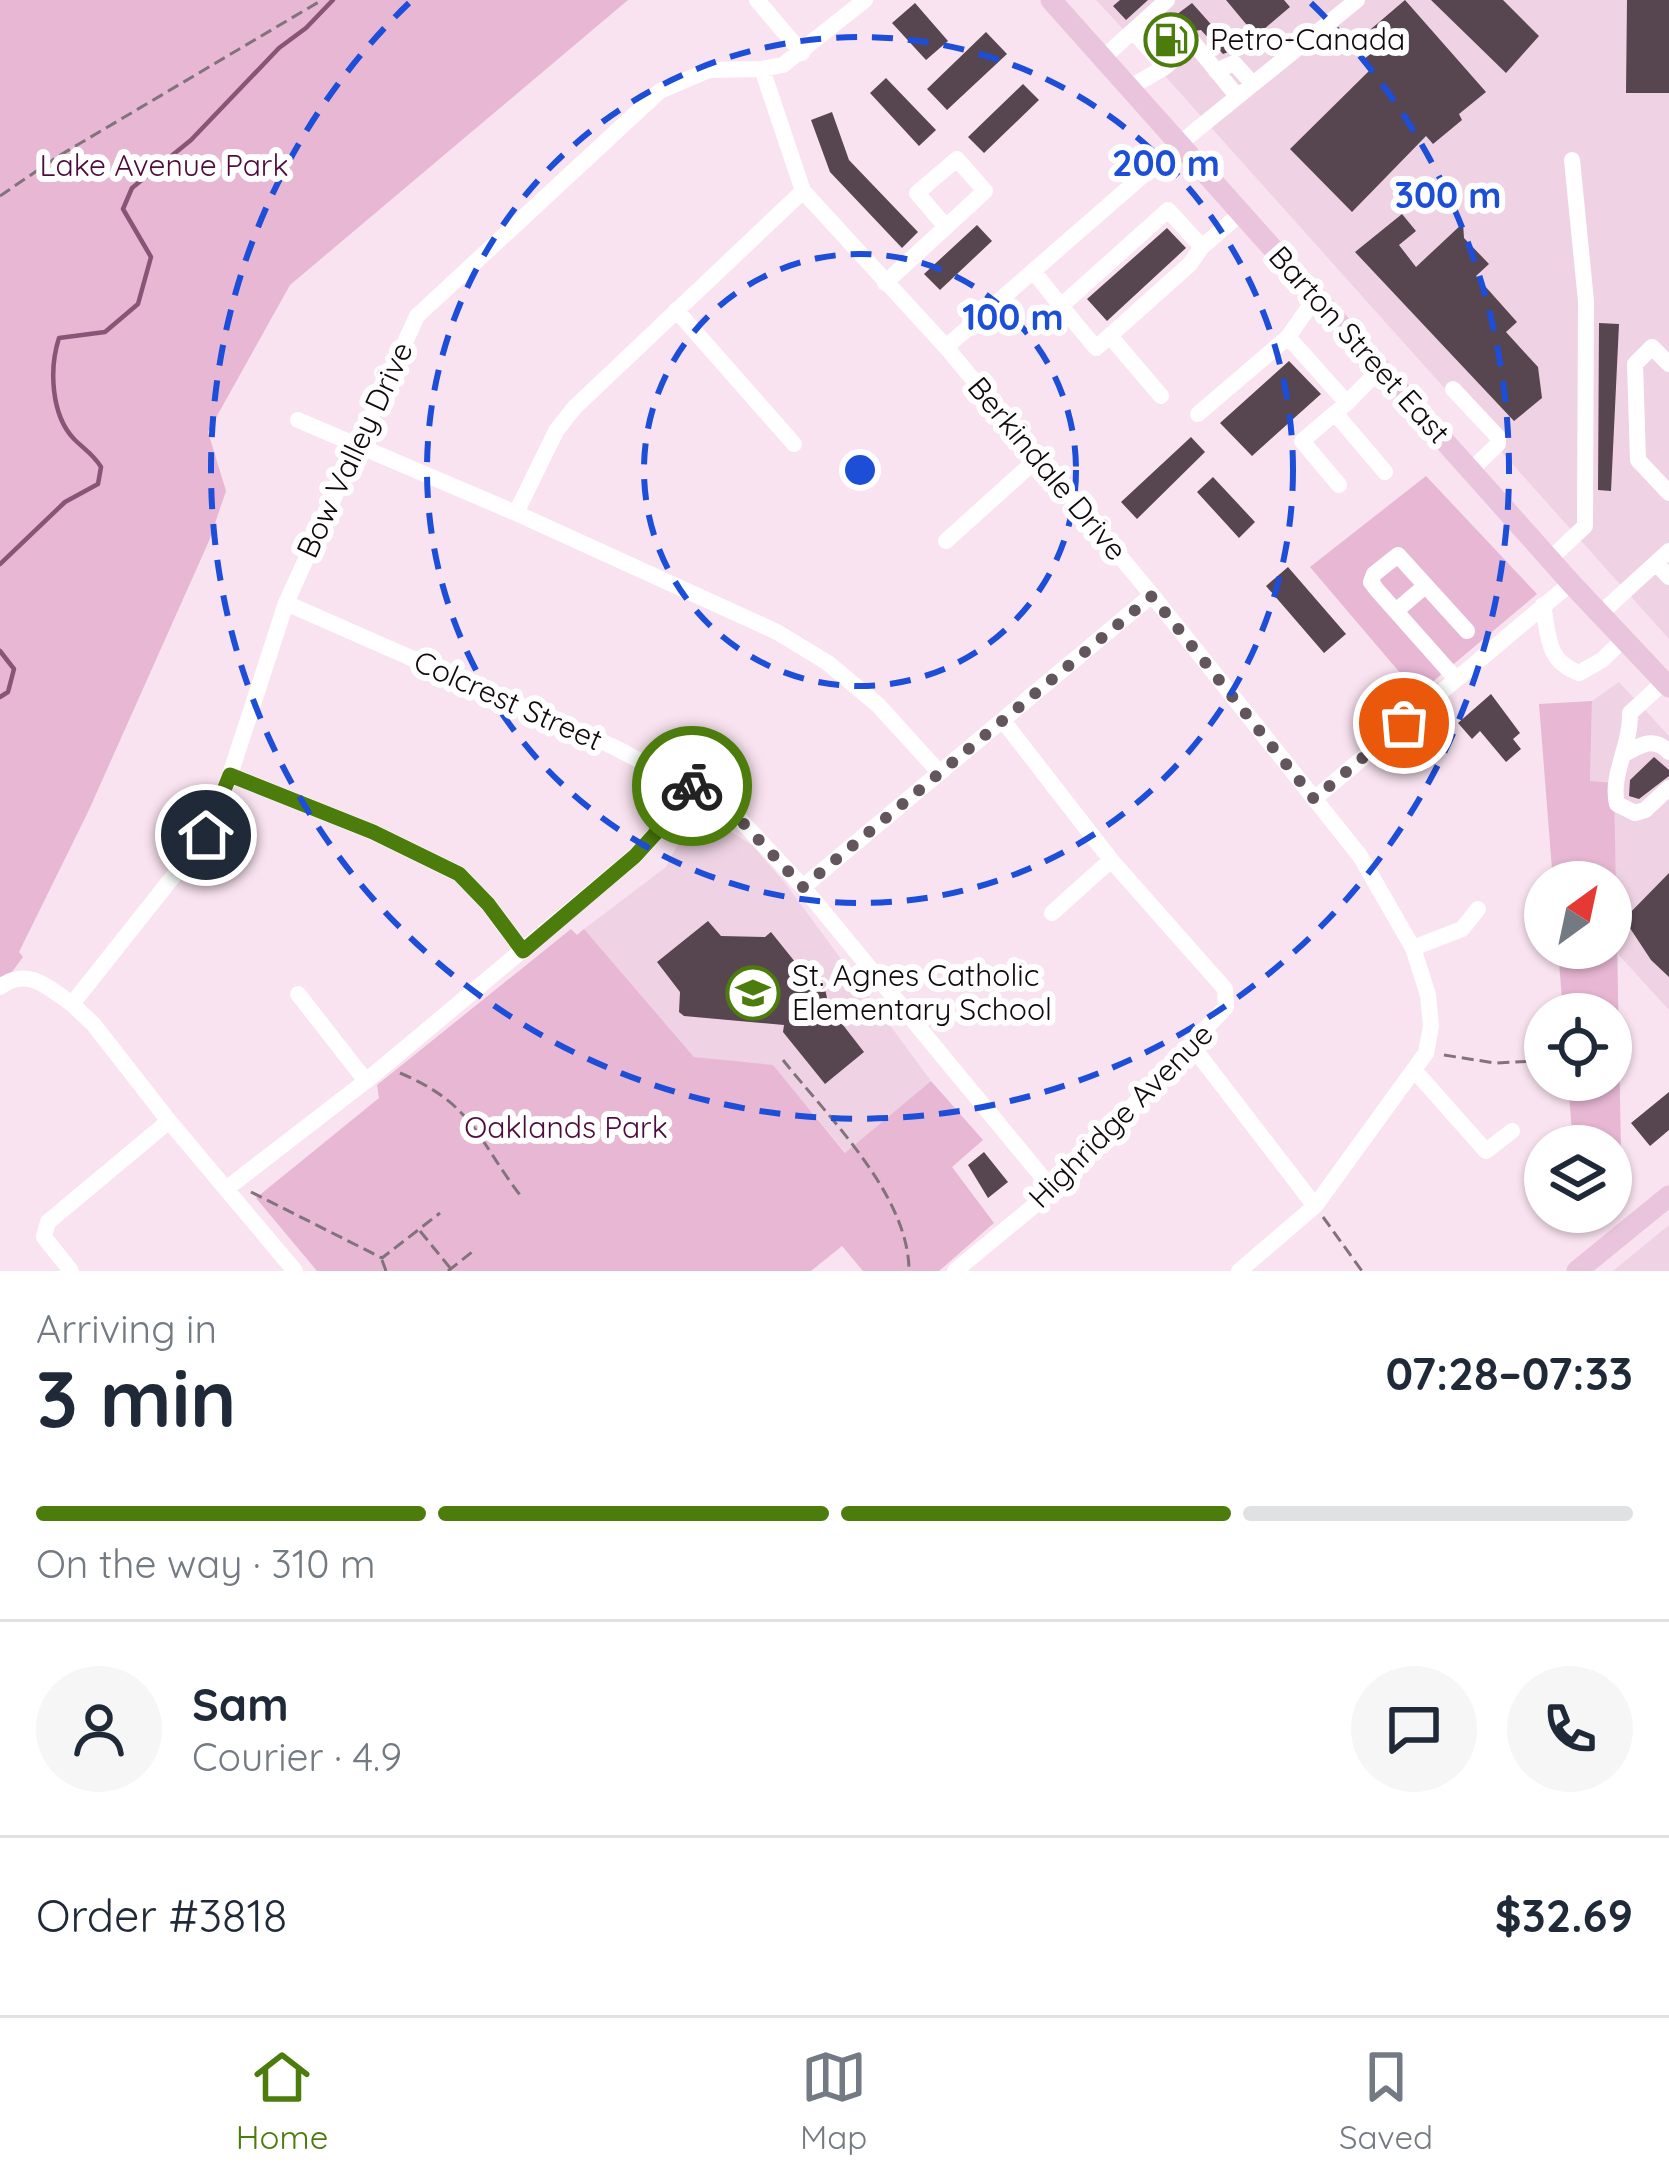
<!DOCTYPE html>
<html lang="en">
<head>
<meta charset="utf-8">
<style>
  :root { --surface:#fff; --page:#f6f6f7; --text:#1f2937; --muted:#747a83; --line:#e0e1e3; --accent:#4c7d0c }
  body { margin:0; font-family:Quicksand,sans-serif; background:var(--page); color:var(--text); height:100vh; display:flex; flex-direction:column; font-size:45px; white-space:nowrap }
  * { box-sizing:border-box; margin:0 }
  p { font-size:39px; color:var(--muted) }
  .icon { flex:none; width:66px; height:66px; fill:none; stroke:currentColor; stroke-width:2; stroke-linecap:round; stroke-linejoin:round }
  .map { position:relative; height:1271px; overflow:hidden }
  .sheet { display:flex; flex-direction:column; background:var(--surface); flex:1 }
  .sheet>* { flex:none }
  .needle { width:78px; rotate:33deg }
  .fabs { position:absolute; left:1524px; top:861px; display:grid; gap:24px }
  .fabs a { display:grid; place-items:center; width:108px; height:108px; border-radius:50%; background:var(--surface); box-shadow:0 3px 9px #0004; font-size:60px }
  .pin { position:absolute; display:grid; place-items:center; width:102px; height:102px; color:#fff; margin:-51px; border:6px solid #fff; border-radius:50%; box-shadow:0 3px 12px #0007 }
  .courier { position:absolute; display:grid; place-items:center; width:120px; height:120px; margin:-60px; border:9px solid #4c7d0c; border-radius:50%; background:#fff; color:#222; box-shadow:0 3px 15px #0007 }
  .headline em { font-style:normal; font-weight:700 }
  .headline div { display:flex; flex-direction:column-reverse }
  .headline { display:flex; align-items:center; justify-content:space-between; height:204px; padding:0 36px }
  h1 { font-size:78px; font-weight:700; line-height:90px }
  .bar { display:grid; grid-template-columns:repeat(4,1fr); gap:18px 12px; align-content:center; height:144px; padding:0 36px }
  .bar i { height:15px; border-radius:9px; background:var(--line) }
  .bar .selected { background:var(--accent) }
  .bar p { grid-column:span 4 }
  .line { display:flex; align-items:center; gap:30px; padding:0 36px; border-top:3px solid var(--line) }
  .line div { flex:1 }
  .round { display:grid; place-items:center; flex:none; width:126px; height:126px; border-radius:63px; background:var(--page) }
  .menu { display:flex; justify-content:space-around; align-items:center; height:168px; border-top:3px solid var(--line); background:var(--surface); font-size:33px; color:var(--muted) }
  .menu a { display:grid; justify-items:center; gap:6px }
  .menu .selected { color:var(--accent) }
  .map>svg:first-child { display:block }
</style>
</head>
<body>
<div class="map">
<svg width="1669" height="1271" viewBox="0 0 1669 1271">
  <rect width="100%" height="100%" fill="#f9e3f0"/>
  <path fill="#efd3e4" d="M1096,0H1669V639L1122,28Z
    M1619,682L1669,736V1010L1617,953L1614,784L1590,782L1592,701Z
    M696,809L753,846L785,883L931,1081L846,1153L773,1066L694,1057L584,929L666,867Z
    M1669,1225V1271H1613Z"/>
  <path fill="#e7b7d4" d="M0,0H628L290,285L208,432L226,491L209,541L88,812L19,952L23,957L0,988Z
    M1426,476L1537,594L1418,694L1310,567Z
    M1592,701L1590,781L1614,783L1622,1203L1611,1212V1146H1573L1568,1080H1611V1014H1563L1558,948H1611V882H1553L1539,704Z
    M571,929L577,935L584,929L694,1057L773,1065L845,1153L931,1081L983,1140L952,1167L994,1223L939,1271H863L842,1246L811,1271H317L256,1198L379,1098L377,1085Z"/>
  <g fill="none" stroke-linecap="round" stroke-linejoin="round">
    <path stroke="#895576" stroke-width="4.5" d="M0,564L65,502L98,484L101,467C94,455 84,449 74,439C51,415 49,369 59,338L105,332L138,304L151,257L123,209L132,188L191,140L279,48L306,28L333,0
      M0,651L14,669L8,692L0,697"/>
  </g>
  <path fill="#574650" d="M1120,0H1148L1126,20L1113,6Z
    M1226,0H1284L1290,7L1256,36Z
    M1405,0L1486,92L1459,114L1462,120L1433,144L1426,136L1352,212L1290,149L1371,69L1363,60L1384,43L1371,29Z
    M1431,0H1503L1539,36L1506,73Z
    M1627,0H1669V93H1626Z
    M915,3L948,41L926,60L892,23Z
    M1192,3L1234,50L1223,54L1201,30L1186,32L1166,49L1152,33Z
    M986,32L1007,54L947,110L927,89Z
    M886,78L936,130L919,146L870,93Z
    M1023,84L1039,100L984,153L968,137Z
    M832,112L849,160L918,232L902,248L830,172L811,120Z
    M1402,214L1416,231L1399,245L1416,267L1463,223L1464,238L1489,264L1476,276L1517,322L1506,332L1538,367L1542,398L1514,421L1355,252Z
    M977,225L992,241L940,290L924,274Z
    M1167,228L1186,248L1107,321L1087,299Z
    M1599,323L1619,324L1611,491L1598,490Z
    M1289,361L1321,394L1252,456L1220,423Z
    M1191,437L1205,452L1137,519L1121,502Z
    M1213,477L1255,522L1239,538L1197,492Z
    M1288,567L1346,634L1324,653L1266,586Z
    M1491,694L1520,733L1513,739L1521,749L1506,762L1480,731L1472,739L1458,723Z
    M1654,757L1669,770V776L1639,799L1629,796L1630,780Z
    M1669,873V977L1651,960L1624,919Z
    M708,921L721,936L765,937L771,932L816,988L825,989L829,1007L864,1052L825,1084L783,1032L784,1025L684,1016L679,1012L680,992L657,962Z
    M1669,1092V1130L1650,1146L1631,1123Z
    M984,1152L1008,1182L988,1198L968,1165Z"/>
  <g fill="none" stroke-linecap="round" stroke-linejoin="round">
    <path stroke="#d6c2ce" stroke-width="16" stroke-dasharray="16 8" stroke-linecap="butt" d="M1170,18L1189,38
      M1158,28L1176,50"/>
    <path stroke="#81737b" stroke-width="3" stroke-dasharray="12 6" stroke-linecap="butt" d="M0,196L57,157L322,0
      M1444,1055L1495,1063L1538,1061
      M783,1060C828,1117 909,1195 909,1271
      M400,1073C473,1104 476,1137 520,1195
      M251,1192L382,1258L440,1213
      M1323,1217L1362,1271
      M420,1231L451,1269
      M382,1260L386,1271
      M448,1271L472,1252"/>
    <path stroke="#fff" stroke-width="16" d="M757,0L802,53
      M1133,31L1165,67
      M1103,58L1167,0
      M762,69L803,191L946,347L1152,595L1360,856L1413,948L1428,995L1431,1026L1426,1053L1315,1206L1239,1271
      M1216,71L1234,63L1253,84
      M1129,88L1165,67L1193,42L1237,96
      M1033,271L1061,306L1168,210L1202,247L1241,213
      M885,283L985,191L957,159L917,193L946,227
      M1061,306L1096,348L1190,264L1202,247
      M676,310L794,444
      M1110,336L1161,396
      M1288,337L1316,297
      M946,347L1179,144L1357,0
      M1669,364L1652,347L1635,364L1638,460L1669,493
      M1453,389L1498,437V444L1471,470
      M1347,403L1380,369
      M1335,413L1385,472
      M1198,414L1288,337L1347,403L1302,441L1339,485
      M298,420L516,513L777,632L828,663L878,705L939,772
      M516,513L556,431L574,408L803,191
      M946,541L1037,459
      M1550,559L1585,526L1586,301L1572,160
      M1656,563L1669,577
      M286,603L616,748L730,809L803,887L1053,1190
      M1543,605C1549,637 1546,661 1579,673L1602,660L1624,639
      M1396,611L1425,586
      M1600,614L1669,551
      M1456,679L1377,590L1371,582L1374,574L1398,555L1467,631
      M1664,682L1630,713C1631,746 1610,775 1617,804L1635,813L1645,810L1669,788
      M1626,753C1642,744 1654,737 1669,752
      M230,775L373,832L459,874L488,904L523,951
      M1314,799L1571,583
      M803,887L1152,595
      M1052,913L1111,860
      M1413,948L1462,929L1478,909
      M0,987C27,966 49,988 72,1004L206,835L230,775L286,603L417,316L660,91L709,70L762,69L783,65L865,0
      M298,994L366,1081
      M72,1004L94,1025L169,1121L295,1271
      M1192,1046L1315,1206
      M1415,1071L1486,1151L1512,1131
      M226,1189L366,1081L635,856L655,834L681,780
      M71,1271L44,1237L48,1222L169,1121
      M955,1271L1053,1190L1226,1007L1225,989L1111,860L1004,722"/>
    <path stroke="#eac4dc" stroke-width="21" d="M1051,0L1571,583L1669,687
      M1577,1271L1669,1196"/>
  </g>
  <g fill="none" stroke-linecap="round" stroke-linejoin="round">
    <path stroke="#62555c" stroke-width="12" stroke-dasharray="0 21.6" d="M692,786L730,809L803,887L1152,596L1314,799L1404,723"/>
    <path stroke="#4c7d0c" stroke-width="15" d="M206,835L230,775L373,832L459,874L488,904L523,951L635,856L655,834L681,779L692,786"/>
  </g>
  <g fill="none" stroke="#1d4ed8" stroke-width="6" stroke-dasharray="21 15">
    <circle cx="860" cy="470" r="216"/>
    <circle cx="860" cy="470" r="433"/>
    <path d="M1311 3A649 649 0 1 1 409 3"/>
  </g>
  <defs>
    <g id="fuel-ring" transform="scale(2.7)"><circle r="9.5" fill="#fff" stroke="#4c7d0c" stroke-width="1.5"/><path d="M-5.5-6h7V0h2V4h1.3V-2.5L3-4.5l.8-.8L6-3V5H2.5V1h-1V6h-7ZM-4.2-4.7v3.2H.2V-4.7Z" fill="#4c7d0c"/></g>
    <g id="school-ring" transform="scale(2.7)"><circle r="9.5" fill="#fff" stroke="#4c7d0c" stroke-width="1.5"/><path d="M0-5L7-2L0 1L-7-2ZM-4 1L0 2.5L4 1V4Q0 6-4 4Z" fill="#4c7d0c"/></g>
  </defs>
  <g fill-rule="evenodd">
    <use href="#fuel-ring" x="1171" y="40"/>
    <use href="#school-ring" x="753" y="993"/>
  </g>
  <g text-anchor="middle" stroke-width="12" stroke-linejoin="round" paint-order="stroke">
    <g font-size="30" fill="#10090d" stroke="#fff" text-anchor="start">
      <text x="1210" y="50">Petro-Canada</text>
      <text x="792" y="986">St. Agnes Catholic<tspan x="792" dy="34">Elementary School</tspan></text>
    </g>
    <g font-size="30" fill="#4e0c3c" stroke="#fff">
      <text x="164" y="176">Lake Avenue Park</text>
      <text x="566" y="1138">Oaklands Park</text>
    </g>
    <g font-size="30" fill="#10090d" stroke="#fff">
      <text transform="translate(1359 345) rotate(48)" y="10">Barton Street East</text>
      <text transform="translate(355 450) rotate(-65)" y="10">Bow Valley Drive</text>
      <text transform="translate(1047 469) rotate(50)" y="10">Berkindale Drive</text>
      <text transform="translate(508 701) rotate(24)" y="10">Colcrest Street</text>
      <text transform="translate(1121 1116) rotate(-45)" y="10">Highridge Avenue</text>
    </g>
  </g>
  <circle cx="860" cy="470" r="18" fill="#1d4ed8" stroke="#fff" stroke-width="6"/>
  <g font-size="36" text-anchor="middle" font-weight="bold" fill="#1d4ed8" stroke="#fff" stroke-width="12" stroke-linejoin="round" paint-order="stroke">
    <text x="1166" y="176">200 m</text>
    <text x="1448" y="208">300 m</text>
    <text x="1013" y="330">100 m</text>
  </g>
</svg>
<div class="fabs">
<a><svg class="needle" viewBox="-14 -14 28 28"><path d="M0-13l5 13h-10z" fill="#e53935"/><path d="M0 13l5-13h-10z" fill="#747a83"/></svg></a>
<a><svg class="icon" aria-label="locate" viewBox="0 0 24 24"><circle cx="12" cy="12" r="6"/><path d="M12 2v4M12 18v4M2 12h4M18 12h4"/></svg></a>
<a><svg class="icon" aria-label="layers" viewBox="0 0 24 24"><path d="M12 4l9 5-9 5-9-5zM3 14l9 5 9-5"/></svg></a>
</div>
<div class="pin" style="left:1404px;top:723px;background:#ea580c"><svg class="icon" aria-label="bag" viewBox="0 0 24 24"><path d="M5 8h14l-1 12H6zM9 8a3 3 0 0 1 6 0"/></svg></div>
<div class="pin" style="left:206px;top:835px;background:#1f2937"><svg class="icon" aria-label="home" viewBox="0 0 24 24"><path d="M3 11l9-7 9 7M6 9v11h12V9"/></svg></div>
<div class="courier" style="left:692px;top:786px"><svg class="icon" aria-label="bike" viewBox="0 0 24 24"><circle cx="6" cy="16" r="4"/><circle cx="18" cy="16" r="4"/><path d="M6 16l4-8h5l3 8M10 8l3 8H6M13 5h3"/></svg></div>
</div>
<section class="sheet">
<div class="headline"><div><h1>3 min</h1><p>Arriving in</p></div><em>07:28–07:33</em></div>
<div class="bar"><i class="selected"></i><i class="selected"></i><i class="selected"></i><i></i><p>On the way · 310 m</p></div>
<div class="line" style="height:216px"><a class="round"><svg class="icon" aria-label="person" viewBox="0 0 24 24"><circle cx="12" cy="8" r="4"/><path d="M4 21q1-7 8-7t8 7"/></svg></a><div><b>Sam</b><p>Courier · 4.9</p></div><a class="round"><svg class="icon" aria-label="chat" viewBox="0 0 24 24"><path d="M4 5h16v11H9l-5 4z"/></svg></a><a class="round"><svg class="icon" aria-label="phone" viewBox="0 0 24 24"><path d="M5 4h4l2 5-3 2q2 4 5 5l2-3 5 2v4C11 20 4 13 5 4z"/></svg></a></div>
<div class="line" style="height:156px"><div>Order #3818</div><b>$32.69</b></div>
</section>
<nav class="menu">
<a class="selected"><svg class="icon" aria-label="home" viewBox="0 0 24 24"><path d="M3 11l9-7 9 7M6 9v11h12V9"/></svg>Home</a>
<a><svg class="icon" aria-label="map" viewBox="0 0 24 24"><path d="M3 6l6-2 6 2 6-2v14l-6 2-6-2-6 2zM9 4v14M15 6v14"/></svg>Map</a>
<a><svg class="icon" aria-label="saved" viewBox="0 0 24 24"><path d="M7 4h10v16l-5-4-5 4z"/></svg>Saved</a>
</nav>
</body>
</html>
